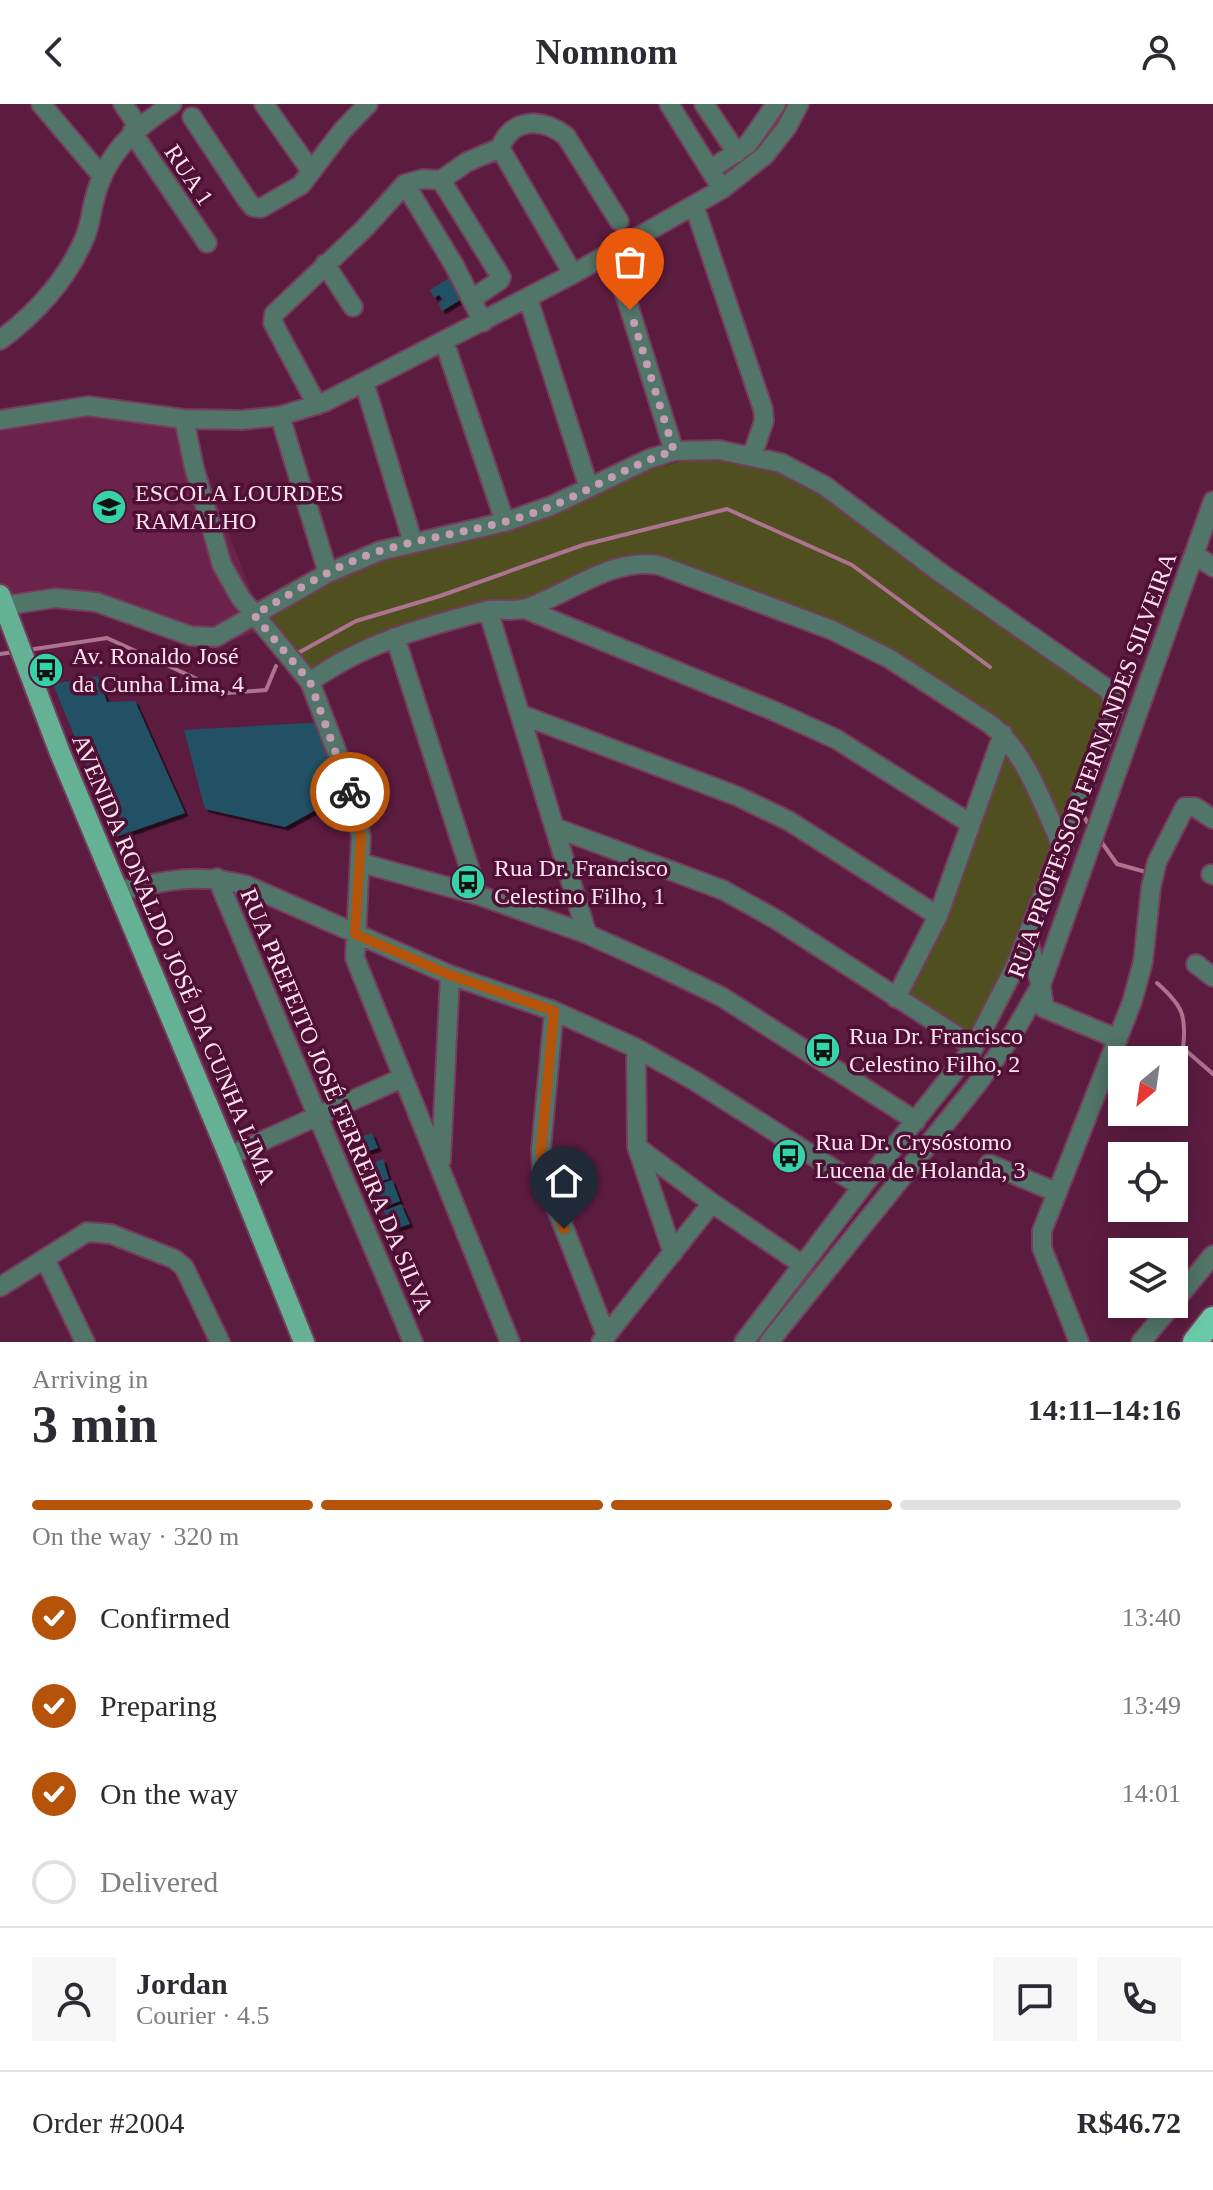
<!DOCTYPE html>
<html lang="en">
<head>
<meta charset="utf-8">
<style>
  :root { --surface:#fff; --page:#f7f7f7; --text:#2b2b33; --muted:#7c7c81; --line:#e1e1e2; --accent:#b45309 }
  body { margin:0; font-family:Georgia,serif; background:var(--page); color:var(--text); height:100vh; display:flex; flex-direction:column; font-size:30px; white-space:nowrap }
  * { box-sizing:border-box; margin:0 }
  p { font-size:26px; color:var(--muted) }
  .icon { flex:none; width:44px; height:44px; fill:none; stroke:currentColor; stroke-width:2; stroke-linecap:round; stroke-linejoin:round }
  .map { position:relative; height:1238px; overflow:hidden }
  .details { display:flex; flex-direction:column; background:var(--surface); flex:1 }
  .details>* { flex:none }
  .needle { width:52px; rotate:209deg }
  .buttons { position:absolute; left:1108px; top:942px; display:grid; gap:16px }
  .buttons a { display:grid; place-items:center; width:80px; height:80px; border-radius:0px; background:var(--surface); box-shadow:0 4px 20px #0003; font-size:40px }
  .pin { position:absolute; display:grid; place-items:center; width:68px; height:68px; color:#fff; margin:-82px -34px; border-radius:50% 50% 50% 0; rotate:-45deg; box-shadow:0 0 8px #0007 }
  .pin .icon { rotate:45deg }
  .courier { position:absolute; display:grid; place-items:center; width:80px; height:80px; margin:-40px; border:6px solid #b45309; border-radius:50%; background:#fff; color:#222; box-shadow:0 2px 10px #0007 }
  .head em { font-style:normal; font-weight:600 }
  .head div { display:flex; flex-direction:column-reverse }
  .head { display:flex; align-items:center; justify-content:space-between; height:136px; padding:0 32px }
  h1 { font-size:52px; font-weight:600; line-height:60px }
  .bar { display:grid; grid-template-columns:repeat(4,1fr); gap:12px 8px; align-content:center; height:96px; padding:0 32px }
  .bar i { height:10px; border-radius:6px; background:var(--line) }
  .bar .on { background:var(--accent) }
  .bar p { grid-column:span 4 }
  .line { display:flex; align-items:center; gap:20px; padding:0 32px; border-top:2px solid var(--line) }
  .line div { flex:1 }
  .round { display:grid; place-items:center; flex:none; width:84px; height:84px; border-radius:0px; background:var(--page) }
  ol { padding:0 32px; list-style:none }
  li { display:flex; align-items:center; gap:24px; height:88px }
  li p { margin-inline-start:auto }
  li .icon { padding:8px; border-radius:50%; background:var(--accent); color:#fff; stroke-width:4 }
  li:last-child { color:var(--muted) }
  li i { width:44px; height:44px; border:4px solid var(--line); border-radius:50% }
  header { display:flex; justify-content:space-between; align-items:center; height:104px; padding:0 32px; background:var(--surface); font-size:36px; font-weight:600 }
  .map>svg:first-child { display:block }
</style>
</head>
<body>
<header><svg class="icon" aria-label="back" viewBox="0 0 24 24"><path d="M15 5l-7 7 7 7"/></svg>Nomnom<svg class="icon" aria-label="person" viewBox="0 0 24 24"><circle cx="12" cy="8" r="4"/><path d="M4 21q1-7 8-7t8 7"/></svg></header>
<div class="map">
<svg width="1213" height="1238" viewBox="0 0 1213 1238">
  <defs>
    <filter id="shadow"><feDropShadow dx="3.5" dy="3.5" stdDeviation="0" flood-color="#0009"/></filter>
  </defs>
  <rect width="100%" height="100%" fill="#5c1c40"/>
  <path fill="#6b224b" d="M67,304L184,315L266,525L211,543L75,495L0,491V314Z"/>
  <path fill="#4f4f20" d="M719,346L815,376L1114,598L974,943L896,894L1002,634L890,555L659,461L575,481L395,533L310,578L254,511L413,439L589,384Z"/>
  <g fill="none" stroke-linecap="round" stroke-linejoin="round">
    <path stroke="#ad738f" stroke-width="4" d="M28,546L107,534L228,589L266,586L276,562
      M298,549L356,517L440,492L583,441L727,405L852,461L990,563
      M0,550L15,548
      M1085,714L1087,718
      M1100,736L1117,760L1146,768
      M1157,879C1182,901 1187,911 1183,944L1213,970"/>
  </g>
  <path fill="#215166" filter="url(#shadow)" d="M454,171L459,179L454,182L457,187L462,184L467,192L442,207L438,199L443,196L439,191L434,194L430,186Z
    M98,572L107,598L135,597L185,709L116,733L53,580Z
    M326,618L347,707L323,702L285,723L205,705L184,626Z
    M372,1029L378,1044L360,1050L354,1035Z
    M383,1055L389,1075L374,1079L367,1062Z
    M392,1076L400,1097L383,1103L374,1082Z
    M401,1100L410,1120L392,1126L384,1107Z"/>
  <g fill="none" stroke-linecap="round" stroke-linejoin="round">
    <g stroke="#763c5c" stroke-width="22">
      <path id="minor" d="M41,0L102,72
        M123,0L138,22
        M264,0L311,67
        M669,0L722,85
        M704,0L737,49
        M192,13L247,96L253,103L261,104L301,81L342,27L368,0
        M132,28L207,139
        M500,44L573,170
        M710,66L748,40L776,0
        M441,76L501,173L500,176L472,195
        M405,80L454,161L483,218
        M694,101L763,305L764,317L752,352
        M612,149L674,347
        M325,160L353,203
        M528,194L589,384
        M0,236C36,210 68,174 85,133C90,121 91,109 94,97C105,50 134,25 172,0
        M444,237L505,418
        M364,278L413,439
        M317,301L273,219L274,210L365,124L405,80L423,75L441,76L467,58L500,44C512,14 541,13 566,32L619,117
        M280,312L328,469
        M184,315L194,363L222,461L240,493L310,578L340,656L354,698L361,733L355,854L510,1238
        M0,316L88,302L184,315L242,316L280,312L325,298L573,170L722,85L765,51L787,23L799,0
        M1194,450L1213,463
        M3,502L55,494L96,498L191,532L216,533L328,469L380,447L505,418L551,402L649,355L674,347L719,346L781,359L825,382L938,467L1106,584L1111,590L1114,605L1016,861L974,943L862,1083L744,1238
        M525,505L774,607L836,635L971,720
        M488,506L587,830
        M395,533L478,791
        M310,578C362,540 423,523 485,507C499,504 515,508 527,504C570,489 612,453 659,461L832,526L890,555L990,620C1027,649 1043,702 1063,744
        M522,611L737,692L789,717L938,812
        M556,724L723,786L777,816L974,943
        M361,759L478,791L587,830L656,861L722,893L916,1017
        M1211,770L1213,771
        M217,774L413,1238
        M119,787C168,776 196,769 246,781L450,871L554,907L636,944L695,977L862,1083
        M1027,834L1041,881L1044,904L1118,935
        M1196,860L1213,873
        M896,894L938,812L1003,630
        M554,907L541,1045L542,1068L606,1231
        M636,944L637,1043L673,1149
        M637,1043L712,1099L803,1161
        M229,1052L402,974
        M441,1056L450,871
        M989,1060L1056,1088
        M45,1155L85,1238
        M0,1183L87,1128L111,1130L174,1155L184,1163L220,1238
        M1174,1198L1213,1151
        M601,1238L712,1099
        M769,1238L978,979L1014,928L1041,881L1213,397
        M1079,1238L1042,1144V1127L1132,898L1143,858L1151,783L1157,758L1185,703H1195L1213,715
        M1141,1238L1173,1200"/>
    </g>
    <g stroke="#763c5c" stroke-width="24">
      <path id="major" d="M0,491L60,649L229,1052L304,1238"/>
    </g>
    <g stroke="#763c5c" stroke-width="28">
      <path id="highway" d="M1195,1238L1213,1215"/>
    </g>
    <use href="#minor" stroke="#517568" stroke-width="18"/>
    <use href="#major" stroke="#64b196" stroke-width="20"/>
    <use href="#highway" stroke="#6ac9a8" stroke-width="24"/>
  </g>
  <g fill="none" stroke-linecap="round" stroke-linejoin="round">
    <path stroke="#c49db1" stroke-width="8" stroke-dasharray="0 14.4" d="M350,688L310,578L254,511C294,488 335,461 380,447C436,430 497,425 552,402C593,385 631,360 674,347L630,206"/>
    <path stroke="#b45309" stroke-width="10" d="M350,688L361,733L355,830L450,871L554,907L541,1045L542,1068L547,1083L564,1125"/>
  </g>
  <defs>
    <g id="school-disc" transform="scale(1.8)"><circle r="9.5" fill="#34d4a8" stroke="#501036"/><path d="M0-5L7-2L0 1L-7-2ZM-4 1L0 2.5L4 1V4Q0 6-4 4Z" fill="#111"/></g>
    <g id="bus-disc" transform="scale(1.8)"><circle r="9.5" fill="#34d4a8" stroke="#501036"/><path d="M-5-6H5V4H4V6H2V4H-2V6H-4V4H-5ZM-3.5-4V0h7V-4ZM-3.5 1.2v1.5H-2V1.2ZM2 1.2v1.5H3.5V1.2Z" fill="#111"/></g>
  </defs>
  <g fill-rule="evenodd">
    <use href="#school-disc" x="109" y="403"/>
    <use href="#bus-disc" x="46" y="566"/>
    <use href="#bus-disc" x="468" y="778"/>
    <use href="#bus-disc" x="823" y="946"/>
    <use href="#bus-disc" x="789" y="1052"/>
  </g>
  <g text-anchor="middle" stroke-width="7" stroke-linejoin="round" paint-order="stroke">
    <g font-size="24" fill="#fce3ee" stroke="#501036">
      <text transform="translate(189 71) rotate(56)" y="8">RUA 1</text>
      <text transform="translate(1092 661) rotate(-70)" y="8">RUA PROFESSOR FERNANDES SILVEIRA</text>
      <text transform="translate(174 855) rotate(67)" y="8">AVENIDA RONALDO JOSÉ DA CUNHA LIMA</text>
      <text transform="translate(337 997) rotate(67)" y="8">RUA PREFEITO JOSÉ FERREIRA DA SILVA</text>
    </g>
    <g font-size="24" fill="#fce3ee" stroke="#501036" text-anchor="start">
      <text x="135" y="397">ESCOLA LOURDES<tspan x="135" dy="28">RAMALHO</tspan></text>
      <text x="72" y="560">Av. Ronaldo José<tspan x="72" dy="28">da Cunha Lima, 4</tspan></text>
      <text x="494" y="772">Rua Dr. Francisco<tspan x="494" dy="28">Celestino Filho, 1</tspan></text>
      <text x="849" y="940">Rua Dr. Francisco<tspan x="849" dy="28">Celestino Filho, 2</tspan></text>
      <text x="815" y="1046">Rua Dr. Crysóstomo<tspan x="815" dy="28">Lucena de Holanda, 3</tspan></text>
    </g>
  </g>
</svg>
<div class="buttons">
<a><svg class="needle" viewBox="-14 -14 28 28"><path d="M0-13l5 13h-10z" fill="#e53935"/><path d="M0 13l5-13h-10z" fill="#7c7c81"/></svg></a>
<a><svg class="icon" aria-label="locate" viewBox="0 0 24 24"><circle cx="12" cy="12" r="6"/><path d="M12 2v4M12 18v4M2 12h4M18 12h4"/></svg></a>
<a><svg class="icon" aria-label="layers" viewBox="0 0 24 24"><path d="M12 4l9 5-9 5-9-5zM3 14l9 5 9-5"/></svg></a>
</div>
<div class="pin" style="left:630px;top:206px;background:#ea580c"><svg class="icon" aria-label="bag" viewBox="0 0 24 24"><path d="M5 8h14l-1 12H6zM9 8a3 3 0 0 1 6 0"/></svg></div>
<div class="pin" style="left:564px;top:1125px;background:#1f2937"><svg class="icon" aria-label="home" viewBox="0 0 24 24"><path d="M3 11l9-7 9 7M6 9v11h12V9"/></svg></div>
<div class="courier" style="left:350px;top:688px"><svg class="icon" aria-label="bike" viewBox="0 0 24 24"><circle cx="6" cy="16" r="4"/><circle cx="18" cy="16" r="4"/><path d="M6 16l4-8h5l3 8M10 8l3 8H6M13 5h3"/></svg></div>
</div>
<section class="details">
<div class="head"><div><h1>3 min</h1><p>Arriving in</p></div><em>14:11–14:16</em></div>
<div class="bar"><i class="on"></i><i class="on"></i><i class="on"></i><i></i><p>On the way · 320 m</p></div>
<ol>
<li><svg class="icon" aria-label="check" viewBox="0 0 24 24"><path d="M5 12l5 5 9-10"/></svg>Confirmed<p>13:40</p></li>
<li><svg class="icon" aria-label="check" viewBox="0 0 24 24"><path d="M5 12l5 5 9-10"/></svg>Preparing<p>13:49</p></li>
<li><svg class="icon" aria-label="check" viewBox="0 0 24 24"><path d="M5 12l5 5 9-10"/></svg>On the way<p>14:01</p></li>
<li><i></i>Delivered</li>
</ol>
<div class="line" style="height:144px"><a class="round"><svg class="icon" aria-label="person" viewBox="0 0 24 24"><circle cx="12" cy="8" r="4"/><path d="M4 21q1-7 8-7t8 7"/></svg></a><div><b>Jordan</b><p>Courier · 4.5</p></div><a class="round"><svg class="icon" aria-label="chat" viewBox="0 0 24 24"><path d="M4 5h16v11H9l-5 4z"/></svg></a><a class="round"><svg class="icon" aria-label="phone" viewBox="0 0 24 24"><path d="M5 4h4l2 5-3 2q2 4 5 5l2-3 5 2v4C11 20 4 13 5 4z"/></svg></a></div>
<div class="line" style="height:104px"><div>Order #2004</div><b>R$46.72</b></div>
</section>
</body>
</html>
